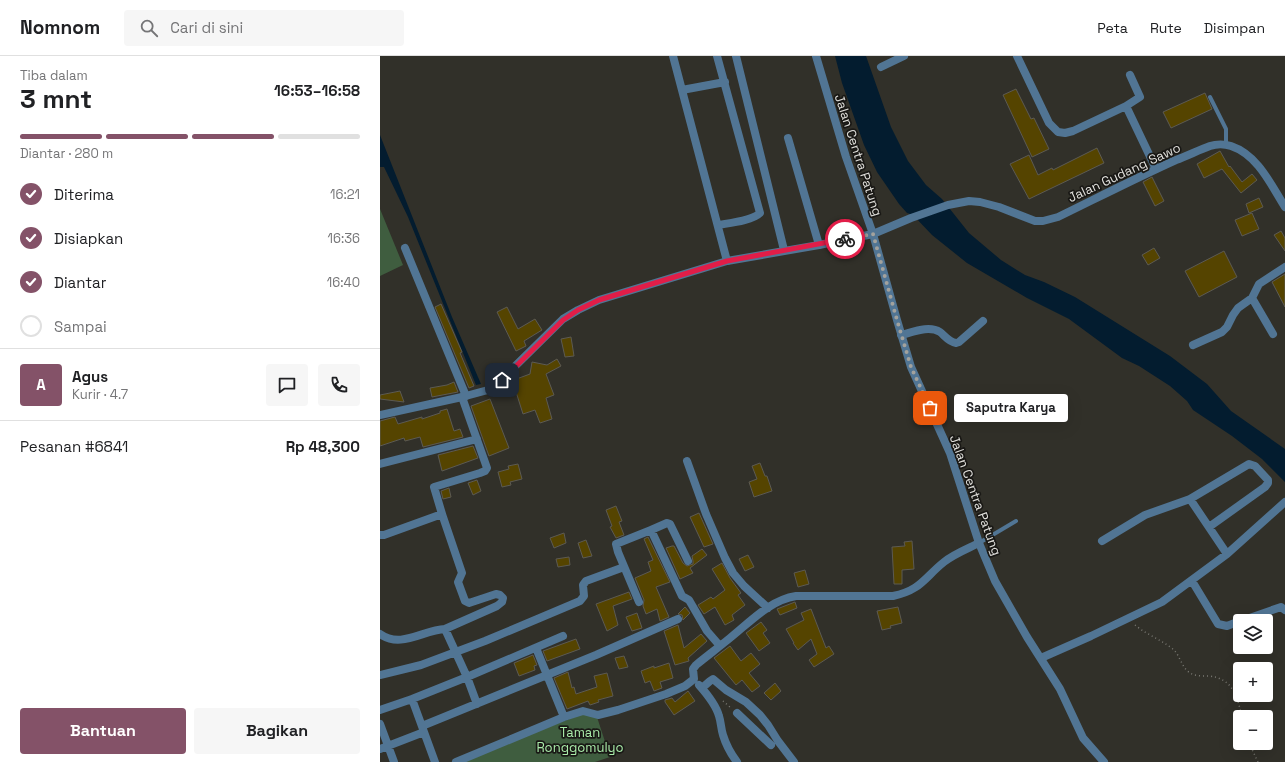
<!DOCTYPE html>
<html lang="id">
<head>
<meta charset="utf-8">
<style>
  :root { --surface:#fff; --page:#f6f6f6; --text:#202124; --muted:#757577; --line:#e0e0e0; --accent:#845268 }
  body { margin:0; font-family:"Space Grotesk",sans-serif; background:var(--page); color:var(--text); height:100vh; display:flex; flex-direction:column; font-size:15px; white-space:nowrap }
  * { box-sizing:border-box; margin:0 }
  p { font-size:13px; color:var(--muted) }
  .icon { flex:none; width:22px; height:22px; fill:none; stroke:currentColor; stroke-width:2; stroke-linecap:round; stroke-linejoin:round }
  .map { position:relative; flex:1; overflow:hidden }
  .sheet { display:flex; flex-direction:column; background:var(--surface); width:380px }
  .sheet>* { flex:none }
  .tools { position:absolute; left:853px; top:558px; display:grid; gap:8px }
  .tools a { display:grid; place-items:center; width:40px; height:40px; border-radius:4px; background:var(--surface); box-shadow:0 4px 16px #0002; font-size:20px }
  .pin { position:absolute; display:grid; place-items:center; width:34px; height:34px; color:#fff; margin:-17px; border-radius:8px; box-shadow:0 2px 6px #0006 }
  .courier { position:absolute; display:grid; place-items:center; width:40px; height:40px; margin:-20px; border:3px solid #e11d48; border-radius:50%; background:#fff; color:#222; box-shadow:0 1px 5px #0007 }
  .bubble { position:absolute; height:28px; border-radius:4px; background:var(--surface); box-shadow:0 4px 16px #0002; font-size:13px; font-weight:700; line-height:28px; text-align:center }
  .overview em { font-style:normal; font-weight:700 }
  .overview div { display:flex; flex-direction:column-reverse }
  .overview { display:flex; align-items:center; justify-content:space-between; height:68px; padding:0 20px }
  h1 { font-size:26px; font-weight:700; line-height:30px }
  .bar { display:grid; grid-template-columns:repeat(4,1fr); gap:6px 4px; align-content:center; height:48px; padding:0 20px }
  .bar i { height:5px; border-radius:3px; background:var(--line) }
  .bar .selected { background:var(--accent) }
  .bar p { grid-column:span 4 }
  .line { display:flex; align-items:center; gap:10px; padding:0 20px; border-top:1px solid var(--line) }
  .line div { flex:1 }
  .round { display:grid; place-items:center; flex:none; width:42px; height:42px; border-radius:4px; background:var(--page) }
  ol { padding:0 20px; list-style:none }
  li { display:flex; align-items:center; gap:12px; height:44px }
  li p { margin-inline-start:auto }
  li .icon { padding:4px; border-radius:50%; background:var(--accent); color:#fff; stroke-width:4 }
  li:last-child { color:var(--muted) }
  li i { width:22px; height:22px; border:2px solid var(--line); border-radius:50% }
  .cta { display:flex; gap:8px; margin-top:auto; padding:8px 20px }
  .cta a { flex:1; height:46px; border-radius:4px; background:var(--accent); color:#fff; font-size:16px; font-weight:700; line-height:46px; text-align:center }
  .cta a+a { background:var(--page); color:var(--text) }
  header { display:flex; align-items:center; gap:24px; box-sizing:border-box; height:56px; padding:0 20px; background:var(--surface); border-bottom:1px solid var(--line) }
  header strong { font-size:19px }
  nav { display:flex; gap:22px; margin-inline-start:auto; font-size:14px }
  .search { width:280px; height:36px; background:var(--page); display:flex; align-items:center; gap:10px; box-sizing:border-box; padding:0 14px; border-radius:4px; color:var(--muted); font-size:15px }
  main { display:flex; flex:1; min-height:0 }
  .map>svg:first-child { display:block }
</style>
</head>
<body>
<header>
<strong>Nomnom</strong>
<div class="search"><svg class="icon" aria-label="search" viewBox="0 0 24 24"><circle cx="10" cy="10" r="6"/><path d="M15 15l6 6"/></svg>Cari di sini</div>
<nav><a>Peta</a><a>Rute</a><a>Disimpan</a></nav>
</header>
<main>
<section class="sheet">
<div class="overview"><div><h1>3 mnt</h1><p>Tiba dalam</p></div><em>16:53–16:58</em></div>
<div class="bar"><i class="selected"></i><i class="selected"></i><i class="selected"></i><i></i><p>Diantar · 280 m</p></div>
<ol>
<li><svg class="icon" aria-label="check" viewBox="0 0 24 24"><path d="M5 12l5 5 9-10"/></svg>Diterima<p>16:21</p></li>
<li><svg class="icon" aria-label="check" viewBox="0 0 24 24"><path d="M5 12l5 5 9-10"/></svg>Disiapkan<p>16:36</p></li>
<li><svg class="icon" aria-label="check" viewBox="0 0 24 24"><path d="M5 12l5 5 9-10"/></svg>Diantar<p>16:40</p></li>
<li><i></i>Sampai</li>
</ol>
<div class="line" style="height:72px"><b class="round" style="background:var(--accent);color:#fff">A</b><div><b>Agus</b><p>Kurir · 4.7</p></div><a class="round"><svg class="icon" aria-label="chat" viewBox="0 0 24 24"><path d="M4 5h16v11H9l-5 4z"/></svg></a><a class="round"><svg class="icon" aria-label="phone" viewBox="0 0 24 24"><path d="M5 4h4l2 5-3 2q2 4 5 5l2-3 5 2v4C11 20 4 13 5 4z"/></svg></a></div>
<div class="line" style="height:52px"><div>Pesanan #6841</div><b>Rp 48,300</b></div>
<div class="cta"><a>Bantuan</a><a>Bagikan</a></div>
</section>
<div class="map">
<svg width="905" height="706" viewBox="0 0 905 706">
  <rect width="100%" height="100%" fill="#313029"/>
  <path fill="#3f5d3f" d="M0,153L23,209L0,220Z
    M202,658L217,661L230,701L215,706H80Z"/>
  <path fill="#031c2f" d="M455,0H486L511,71L528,105L546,129L562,143L589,177L621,204L645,219L664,226L695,241L790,300L827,328L851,355L905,393V426L882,403L852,380L813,354L807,345L790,330L759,310L742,302L689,263L647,242L587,207L552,179L533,159L527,157L519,148L497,116L484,89L462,27Z
    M0,79L72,261L101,328L96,329L28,161L4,111H0Z"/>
  <path fill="#540" stroke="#5c5a53" d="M636,33L651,63L654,62L669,93L652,101L623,39Z
    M825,37L832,53L791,72L783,56Z
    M717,92L724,107L649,143L630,108L649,99L658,119L672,112L673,114Z
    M840,95L849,111L850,110L862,126L872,118L877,124L861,137L842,113L824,122L817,108Z
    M772,121L784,145L775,150L763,126Z
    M879,142L883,151L869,157L866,148Z
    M872,157L879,173L862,180L855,164Z
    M901,175L905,182V195L894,179Z
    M774,192L780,202L768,209L762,199Z
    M844,195L857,221L819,241L805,215Z
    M905,218V251L892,226Z
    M61,248L82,296L80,297L94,330L89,332L55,251Z
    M127,251L138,273L155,263L162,274L144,285L146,290L136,295L117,256Z
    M191,281L194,300L185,301L181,283Z
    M177,303L181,310L166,318L174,339L166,342L172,363L160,367L155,354L143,358L137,339L131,325L150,318L152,306L167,309Z
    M74,326L78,336L52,341L50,332L67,329Z
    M20,335L24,346L0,343V339Z
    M110,343L129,392L109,400L91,350Z
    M67,353L74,375L80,373L83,381L43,391L40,381L25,385L24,382L0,390V365L15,361L18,368L42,361V363L60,357V355Z
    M93,390L98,402L62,415L58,399Z
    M380,407L385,420H387L392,435L374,441L369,426L377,423L372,410Z
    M138,408L142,423L130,426L131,429L122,431L118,416L129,413L128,410Z
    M97,424L101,435L93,439L88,427Z
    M69,432L71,441L63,443L61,435Z
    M236,450L242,465L239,466L244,479L236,482L230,471L232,470L226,454Z
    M319,457L333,488L324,491L310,461Z
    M184,477L186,487L174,492L170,482Z
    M268,481L290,526L276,531L289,561L280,565L277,553L266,558L263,550L264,544L255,522L271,515L268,506L273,504L264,483Z
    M206,484L212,500L203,502L198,487Z
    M532,485L534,513L522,514V528H514L512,491L525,490L524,486Z
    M292,490H294L303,507L307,510L313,508V505L312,500L322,493L327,499L310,512L313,517L300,523L286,492Z
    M368,499L374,511L365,515L359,503Z
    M189,501L190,509L178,511L176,503Z
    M342,507L350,522L361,537L358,539L365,549L352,559L354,564L345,569L335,551L324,558L318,549L331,541L333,543L345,534L332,513Z
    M425,514L429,528L418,531L414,517Z
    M249,536L252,543L233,550L238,569L227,575L216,548Z
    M415,546L417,552L400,559L397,553Z
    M305,551L310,557L303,564L302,559L298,558Z
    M518,551L522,567L510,570L511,572L502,574L497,555Z
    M431,553L446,592L449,590L454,598L434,611L429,604L437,598L431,583L418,594L413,587H414L406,573L424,564L421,557Z
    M257,557L262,572L252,575L246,561Z
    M381,566L387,574L383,577L390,587L379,595L366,577Z
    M298,569L304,592L321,578L327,585L308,602L309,605L295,609L284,575Z
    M196,583L200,593L167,605L163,595Z
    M350,590L361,605L371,597L380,608L369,617L380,630L372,636L362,624L356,629L334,602Z
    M153,599L157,609L154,610L155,614L139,620L134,607Z
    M244,600L248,611L239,613L235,602Z
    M289,607L293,622L280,626L282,632L274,635L270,625L265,627L261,615L274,610V612Z
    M188,616L192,632L194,631L196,638L217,631L214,620L227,617L233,640L218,644L219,646L210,649L208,645L187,653L174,622Z
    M395,627L401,635L391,644L384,637Z
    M308,635L315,645L294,659L285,646V644L292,642L295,646Z"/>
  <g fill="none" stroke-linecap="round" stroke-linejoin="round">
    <path stroke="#797872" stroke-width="1.5" stroke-dasharray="1 3" stroke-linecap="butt" d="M755,569C767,579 782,584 794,594C800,600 802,612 810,617C815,620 822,620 828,620C853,622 857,640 862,661
      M343,645L351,652
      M869,687L878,706"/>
    <path stroke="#517594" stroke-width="4" d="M830,41L846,73V89
      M599,487L636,465"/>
    <path stroke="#517594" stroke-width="8" d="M293,0L347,205
      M337,0L380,157C372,165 349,167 338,169
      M356,0L404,194
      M637,0L669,67L678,76L685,77L693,75L746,50
      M501,11L524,0
      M750,19L760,41L746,50L776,113
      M302,34L345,26
      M408,82L439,189
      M25,192L86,340
      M872,242L893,278
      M521,279C533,276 549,269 560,276C565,280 569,286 576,287L579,286L603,265
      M813,289L842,276L847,271L853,259L858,252L872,242L879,228L905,211
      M307,405L326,458L345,502L353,517L364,530L388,552
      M0,408L97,383
      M810,443L869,408L875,410L888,424V427L885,431L829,471
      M62,458L54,431L100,417L105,415L107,412L82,341
      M271,474L287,467L290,468L308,505
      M0,479H4L62,458L82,517L78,526L85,545L89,547L116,538L120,539L123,542L122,546L117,550L65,573
      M722,485L765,459L810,443L847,498
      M812,525L838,568L847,570L860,565
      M259,546L238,496L236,488L271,474L302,540L309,544L327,575L340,590
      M861,565L901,551L905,554
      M0,578C21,593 43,574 65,573L87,621L97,648
      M156,592L184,661
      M661,602L711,580L782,546L847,498L905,446
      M0,619L41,609L105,585L200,545L204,540L203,529L206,525L244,511
      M319,629C327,638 336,649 339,660C341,666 341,673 343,679C346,689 351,698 357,706
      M322,632L330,625L333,623L346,634L366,646L380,659L388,669L398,685L414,706
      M32,643L87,621L183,580
      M0,654L32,643L55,706
      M357,657L391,689
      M0,668L14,706
      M42,670L216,599L298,563
      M0,693L44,676
      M76,706L184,661L203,655L218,659L238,654L286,638L305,630L314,623L313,613L316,609C327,600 339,591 350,582C370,566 390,544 416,540H513C541,534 544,522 564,506C574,498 587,493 599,487"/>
    <path stroke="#517594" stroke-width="8" d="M436,0L466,101L493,178L517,264L531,311L570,397L599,487L615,525L647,581L680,633L703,682L724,706
      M0,359L82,341L108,334L115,330L183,263L198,254L219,244L347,205L439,189L493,178L531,162L568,149L589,145L600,146L619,151L655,165H663L678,161C717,142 756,122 796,104C807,100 819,94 830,90C836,88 845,88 851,90C878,99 891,129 905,151"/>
  </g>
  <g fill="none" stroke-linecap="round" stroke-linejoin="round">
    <path stroke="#a3a29d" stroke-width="4" stroke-dasharray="0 7.2" d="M465,183L493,178L517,264L531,311L550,352"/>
    <path stroke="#e11d48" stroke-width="5" d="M122,324L183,264L198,254L219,244L347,205L465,183"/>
  </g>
  <g text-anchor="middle" stroke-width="3.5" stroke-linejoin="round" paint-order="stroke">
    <g font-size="13" fill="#e1e0dc" stroke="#191815">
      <text transform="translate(479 99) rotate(72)" y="5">Jalan Centra Patung</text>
      <text transform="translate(744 116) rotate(-25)" y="5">Jalan Gudang Sawo</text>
      <text transform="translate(596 439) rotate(70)" y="5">Jalan Centra Patung</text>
    </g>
    <g font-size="13" fill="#a9eba9" stroke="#191815">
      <text x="200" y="681">Taman<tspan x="200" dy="15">Ronggomulyo</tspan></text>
    </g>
  </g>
</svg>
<div class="tools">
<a><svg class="icon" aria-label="layers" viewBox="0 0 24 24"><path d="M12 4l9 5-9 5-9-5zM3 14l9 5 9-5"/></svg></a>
<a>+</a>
<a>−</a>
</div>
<div class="pin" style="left:550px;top:352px;background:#ea580c"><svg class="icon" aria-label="bag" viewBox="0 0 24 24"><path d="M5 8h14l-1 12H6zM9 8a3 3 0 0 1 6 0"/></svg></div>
<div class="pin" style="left:122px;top:324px;background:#1f2937"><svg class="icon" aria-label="home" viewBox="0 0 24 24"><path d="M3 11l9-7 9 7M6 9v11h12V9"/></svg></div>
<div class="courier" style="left:465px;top:183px"><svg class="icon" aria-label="bike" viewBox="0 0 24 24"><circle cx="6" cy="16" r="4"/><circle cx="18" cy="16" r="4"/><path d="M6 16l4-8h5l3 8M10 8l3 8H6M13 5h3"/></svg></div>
<div class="bubble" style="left:574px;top:338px;width:114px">Saputra Karya</div>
</div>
</main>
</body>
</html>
